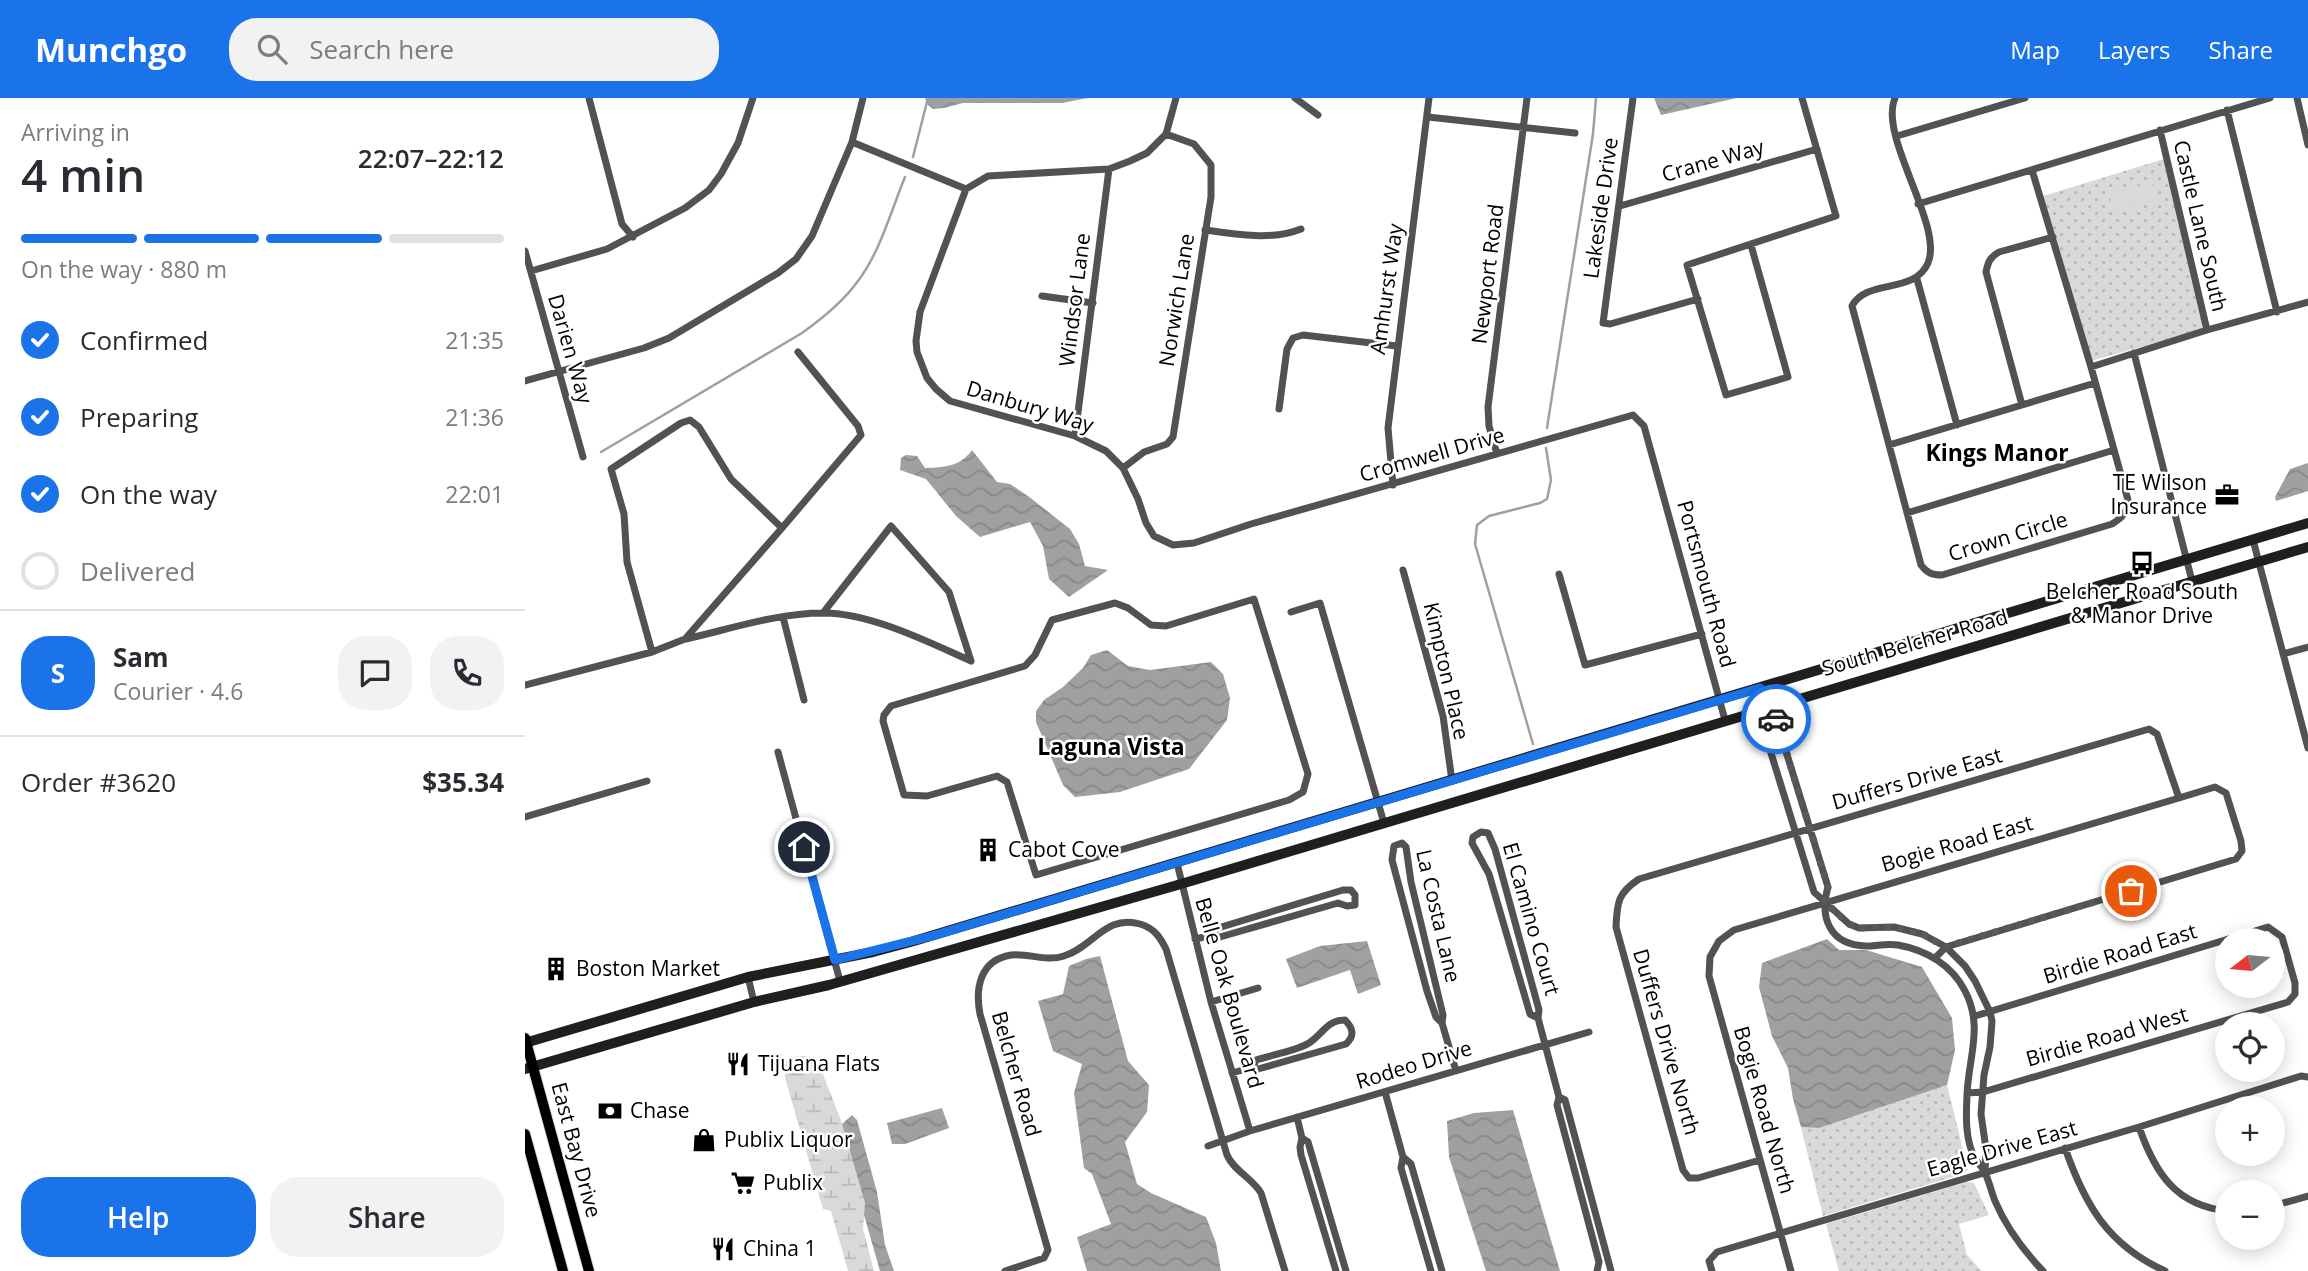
<!DOCTYPE html>
<html lang="en">
<head>
<meta charset="utf-8">
<style>
  :root { --surface:#fff; --page:#f2f2f3; --text:#2b2b33; --muted:#7c7c81; --line:#e1e1e2; --accent:#1a73e8 }
  body { margin:0; font-family:"Open Sans",sans-serif; background:var(--page); color:var(--text); height:100vh; display:flex; flex-direction:column; font-size:26px; white-space:nowrap }
  * { box-sizing:border-box; margin:0 }
  p { font-size:23px; color:var(--muted) }
  .icon { flex:none; width:38px; height:38px; fill:none; stroke:currentColor; stroke-width:2; stroke-linecap:round; stroke-linejoin:round }
  .map { position:relative; flex:1; overflow:hidden }
  .sheet { display:flex; flex-direction:column; background:var(--surface); width:525px }
  .sheet>* { flex:none }
  .needle { width:46px; rotate:254deg }
  .controls { position:absolute; left:1690px; top:830px; display:grid; gap:14px }
  .controls a { display:grid; place-items:center; width:70px; height:70px; border-radius:50%; background:var(--surface); box-shadow:0 4px 18px #0003; font-size:35px }
  .pin { position:absolute; display:grid; place-items:center; width:60px; height:60px; color:#fff; margin:-30px; border:4px solid #fff; border-radius:50%; box-shadow:0 2px 7px #0007 }
  .courier { position:absolute; display:grid; place-items:center; width:70px; height:70px; margin:-35px; border:5px solid #1a73e8; border-radius:50%; background:#fff; color:#222; box-shadow:0 2px 9px #0007 }
  .overview em { font-style:normal; font-weight:600 }
  .overview div { display:flex; flex-direction:column-reverse }
  .overview { display:flex; align-items:center; justify-content:space-between; height:119px; padding:0 21px }
  h1 { font-size:46px; font-weight:600; line-height:52px }
  .bar { display:grid; grid-template-columns:repeat(4,1fr); gap:10px 7px; align-content:center; height:84px; padding:0 21px }
  .bar i { height:9px; border-radius:5px; background:var(--line) }
  .bar .on { background:var(--accent) }
  .bar p { grid-column:span 4 }
  .line { display:flex; align-items:center; gap:18px; padding:0 21px; border-top:2px solid var(--line) }
  .line div { flex:1 }
  .round { display:grid; place-items:center; flex:none; width:74px; height:74px; border-radius:28px; background:var(--page) }
  ol { padding:0 21px; list-style:none }
  li { display:flex; align-items:center; gap:21px; height:77px }
  li p { margin-inline-start:auto }
  li .icon { padding:7px; border-radius:50%; background:var(--accent); color:#fff; stroke-width:4 }
  li:last-child { color:var(--muted) }
  li i { width:38px; height:38px; border:4px solid var(--line); border-radius:50% }
  .action { display:flex; gap:14px; margin-top:auto; padding:14px 21px }
  .action a { flex:1; height:80px; border-radius:28px; background:var(--accent); color:#fff; font-size:28px; font-weight:600; line-height:80px; text-align:center }
  .action a+a { background:var(--page); color:var(--text) }
  header { display:flex; align-items:center; gap:42px; box-sizing:border-box; height:98px; padding:0 35px; background:var(--accent); color:#fff }
  header strong { font-size:33px }
  nav { display:flex; gap:38px; margin-inline-start:auto; font-size:24px }
  .search { width:490px; height:63px; background:var(--page); display:flex; align-items:center; gap:18px; box-sizing:border-box; padding:0 24px; border-radius:28px; color:var(--muted); font-size:26px }
  main { display:flex; flex:1; min-height:0 }
  .map>svg:first-child { display:block }
</style>
</head>
<body>
<header>
<strong>Munchgo</strong>
<div class="search"><svg class="icon" aria-label="search" viewBox="0 0 24 24"><circle cx="10" cy="10" r="6"/><path d="M15 15l6 6"/></svg>Search here</div>
<nav><a>Map</a><a>Layers</a><a>Share</a></nav>
</header>
<main>
<section class="sheet">
<div class="overview"><div><h1>4 min</h1><p>Arriving in</p></div><em>22:07–22:12</em></div>
<div class="bar"><i class="on"></i><i class="on"></i><i class="on"></i><i></i><p>On the way · 880 m</p></div>
<ol>
<li><svg class="icon" aria-label="check" viewBox="0 0 24 24"><path d="M5 12l5 5 9-10"/></svg>Confirmed<p>21:35</p></li>
<li><svg class="icon" aria-label="check" viewBox="0 0 24 24"><path d="M5 12l5 5 9-10"/></svg>Preparing<p>21:36</p></li>
<li><svg class="icon" aria-label="check" viewBox="0 0 24 24"><path d="M5 12l5 5 9-10"/></svg>On the way<p>22:01</p></li>
<li><i></i>Delivered</li>
</ol>
<div class="line" style="height:126px"><b class="round" style="background:var(--accent);color:#fff">S</b><div><b>Sam</b><p>Courier · 4.6</p></div><a class="round"><svg class="icon" aria-label="chat" viewBox="0 0 24 24"><path d="M4 5h16v11H9l-5 4z"/></svg></a><a class="round"><svg class="icon" aria-label="phone" viewBox="0 0 24 24"><path d="M5 4h4l2 5-3 2q2 4 5 5l2-3 5 2v4C11 20 4 13 5 4z"/></svg></a></div>
<div class="line" style="height:91px"><div>Order #3620</div><b>$35.34</b></div>
<div class="action"><a>Help</a><a>Share</a></div>
</section>
<div class="map">
<svg width="1783" height="1173" viewBox="0 0 1783 1173">
  <defs>
    <pattern id="grass-dots" width="8" height="8" patternUnits="userSpaceOnUse" patternTransform="scale(1.75)"><rect width="8" height="8" fill="#d9d9d9"/><path d="M2 2h.1M6 6h.1" fill="none" stroke="#b8b8b8" stroke-width="1.8" stroke-linecap="round"/></pattern>
    <pattern id="wetland-marsh" width="20" height="14" patternUnits="userSpaceOnUse" patternTransform="scale(1.75)"><rect width="20" height="14" fill="#d9d9d9"/><path d="M1 5h8M5 5V1M11 12h8M15 12V8" fill="none" stroke="#b8b8b8"/></pattern>
    <pattern id="water-waves" width="16" height="10" patternUnits="userSpaceOnUse" patternTransform="scale(1.75)"><rect width="16" height="10" fill="#a0a0a0"/><path d="M0 5q4-4 8 0t8 0" fill="none" stroke="#888"/></pattern>
  </defs>
  <rect width="100%" height="100%" fill="#fff"/>
  <path fill="url(#grass-dots)" d="M1642,60L1683,230L1566,263L1515,99Z
    M1422,987L1443,1072L1437,1076L1298,1118L1276,1029L1294,1030Z
    M1442,1084L1449,1085L1464,1117L1434,1126L1442,1157L1457,1173H1314L1301,1126Z"/>
  <path fill="url(#wetland-marsh)" d="M272,958H283L297,974L317,1025L340,1105L338,1131L349,1173H323L306,1113L298,1111L260,980V964Z"/>
  <path fill="#d9d9d9" d="M1627,84L1632,102L1589,115L1584,96Z"/>
  <path fill="url(#water-waves)" d="M400,0H563L537,5H438L419,10L408,11L402,6Z
    M1129,0H1212L1136,17Z
    M447,352L472,384L485,386L503,398L545,431L554,446L560,468L583,472L544,499L524,481L518,448L505,424L455,439L431,418L401,381L375,372L376,360L381,357L392,358L400,370C420,369 435,369 447,352Z
    M1783,365V393L1751,403L1750,399L1765,371Z
    M582,552L603,568L625,572L686,564L698,576L705,600L702,622L664,671L595,694L550,699L538,687L511,624V613L519,602L538,589L558,570L566,557Z
    M1302,841L1314,852H1341L1397,869L1427,920L1430,952L1422,987L1294,1030L1276,1029L1268,1001L1263,970L1247,938L1234,889L1237,865Z
    M842,843L856,887L833,896L825,872L772,890L761,861L795,848Z
    M575,858L603,963L624,987L622,1014L600,1044L612,1086L626,1095L681,1119L691,1145L696,1173H562L552,1139L586,1126L567,1076L559,1070L549,995L557,966L528,953L513,903L538,896L544,868L561,861Z
    M417,1010L424,1030L380,1046H367L362,1025Z
    M988,1012L1035,1173H961L924,1059L922,1023L949,1015Z
    M327,1017L332,1022L352,1094L360,1147L369,1173H355L339,1117L340,1105L317,1026Z"/>
  <g fill="none" stroke-linecap="round" stroke-linejoin="round">
    <path stroke="#a0a0a0" stroke-width="2.5" d="M388,59L403,0
      M1022,330L1068,36L1071,0
      M76,354L277,235C298,220 318,204 333,183C355,154 366,113 380,79
      M1008,646L950,446L952,427L964,418L1015,405L1022,401L1026,382L1021,350"/>
    <g stroke="#dbdbdb" stroke-width="12">
      <path id="primary" d="M0,940L64,1173
        M0,1036L38,1173"/>
    </g>
    <path stroke="#525252" stroke-width="7" d="M64,0L97,126L108,139
      M651,0L641,36L622,55L605,63L584,71L463,78L441,91L395,214L391,243L392,254L402,280L411,291L425,303L550,338L581,353L598,370L613,401L621,425L629,438L648,447L669,445L726,426L1108,317L1119,328L1200,622
      M770,0L793,17
      M1108,0L1078,225L1085,226L1173,201
      M1370,0C1353,39 1419,127 1403,165C1389,197 1342,180 1327,208L1396,467C1402,475 1407,477 1417,477L1587,426C1598,419 1602,415 1603,402L1566,269L1507,72
      M1772,0L1783,47
      M1702,12L1752,214
      M903,19L1050,35
      M1635,32L1682,232
      M1372,38L1500,0
      M327,44L441,91
      M1393,106L1745,0
      M1095,108L1292,51
      M680,132C711,136 746,143 776,131
      M1226,147L1263,279L1201,297L1162,167L1311,118L1277,0
      M0,153L58,359
      M6,173L82,151L160,110L184,92L196,76L213,45L228,0
      M1392,181L1432,327
      M517,198L568,205
      M1609,255L1667,483
      M1566,269L1682,232L1783,204
      M0,283L119,250L144,240L253,175L271,161L287,138L327,44L338,0
      M1497,307L1461,174C1463,164 1465,159 1474,154L1528,139
      M754,311L762,251L768,240L778,237L872,248
      M550,338L584,71
      M1364,347L1570,285
      M972,356L964,328L963,309L1002,0
      M598,370L619,354L642,346L648,339L686,99V67L669,46L641,36
      M868,387L863,330L904,0
      M1382,415L1589,352
      M257,430L336,337L333,328L273,254
      M1728,442L1783,650
      M878,472L918,618L927,683
      M1034,476L1060,567L1177,536
      M729,501L783,676L778,694L764,702L511,777L482,684L472,678L402,698L379,697L358,623L359,617L366,608L500,568L510,557L527,522L590,505L603,510L626,527L641,528Z
      M766,514L795,505L859,725
      M298,515L366,428L424,494L446,563
      M258,519L279,602
      M161,541C205,531 252,515 298,515C346,515 403,544 446,563
      M1758,556L1783,549
      M0,587L127,554L160,541L257,430L206,381L174,329L165,322L156,325L86,371L99,416L102,464L127,554
      M1235,590L1242,613L1237,626L1289,794L1324,826L1334,830L1369,829L1397,836L1421,849L1440,868L1450,883L1465,914L1467,923L1465,949L1459,977L1456,1016L1461,1051L1460,1073
      M1242,613L1251,621L1303,789C1294,820 1305,847 1341,848C1352,848 1362,845 1373,847C1401,852 1427,867 1440,893C1459,929 1443,960 1442,998C1441,1017 1440,1043 1450,1060C1452,1065 1457,1068 1459,1073C1464,1082 1466,1093 1470,1103C1481,1129 1499,1153 1518,1173
      M253,654L315,883
      M0,719L122,683
      M652,765L686,904L725,1033
      M670,841L684,838L695,839L813,805L822,808L830,807V797L826,792H818L693,830L684,838
      M223,879L229,904
      M686,904L733,890
      M1013,920L1005,916L964,776L947,745L948,739L956,734L963,735L970,751L1014,912L1013,920L1034,999L1032,1007L1074,1164L1072,1173
      M917,925L911,919L902,893L867,762L869,748L877,745L881,749L886,784L918,917L917,925L931,973
      M707,975L728,969L733,971L821,946C830,938 828,930 820,922C802,922 798,936 784,945C771,953 746,957 731,962L728,969
      M860,994L878,1059L876,1070L906,1173
      M1442,995L1458,994L1763,904L1770,896V885L1757,839L1743,829L1450,918
      M1034,999L1040,1002L1086,1173
      M772,1019L777,1040L783,1044L821,1173
      M1614,1029C1630,1075 1651,1108 1703,1113
      M777,1040L775,1049L776,1057L811,1173
      M683,1048L725,1033L1064,934
      M1540,1050C1560,1107 1583,1147 1640,1173
      M878,1059L886,1066L917,1173
      M1235,1062L1173,1080H1164L1158,1072L1091,829C1092,804 1093,795 1114,781L1624,631L1632,636L1654,700
      M1748,1108L1783,1098
      M480,1173L519,1160L523,1152L455,916C450,890 455,862 486,857C504,855 521,864 539,858C568,849 581,816 615,826C629,830 635,839 641,851L702,1057C709,1073 727,1080 736,1095L760,1173
      M1187,1173L1184,1163L1192,1154L1614,1029L1776,978L1783,979
      M1266,1173L1184,878L1185,859L1194,843L1209,832L1654,700L1690,689L1701,695L1716,743L1717,753L1711,761L1421,849L1410,860"/>
    <path stroke="#1f1f1f" stroke-width="10" d="M0,945L223,879L348,854L389,843L1783,425
      M0,971L229,904L304,887L656,786L1783,449"/>
    <use href="#primary" stroke="#000" stroke-width="10"/>
  </g>
  <g fill="none" stroke-linecap="round" stroke-linejoin="round">
    <path stroke="#595959" stroke-width="7" stroke-dasharray="0 12.6" d="M1251,621L1303,789L1299,804L1324,826L1334,830L1369,829L1398,836L1420,849L1606,793"/>
    <path stroke="#1a73e8" stroke-width="9" d="M279,749L310,862L407,838L1235,590L1242,613L1251,621"/>
  </g>
  <defs>
    <g id="office-bare" transform="scale(1.89)"><path d="M-6-3h4V-5.5h4V-3h4V5H-6ZM-1-4.5V-3h2v-1.5ZM-6 0V1H6V0Z" fill="#000" stroke="#fff" stroke-width="2.5" paint-order="stroke"/></g>
    <g id="bus-bare" transform="scale(1.89)"><path d="M-5-6H5V4H4V6H2V4H-2V6H-4V4H-5ZM-3.5-4V0h7V-4ZM-3.5 1.2v1.5H-2V1.2ZM2 1.2v1.5H3.5V1.2Z" fill="#000" stroke="#fff" stroke-width="2.5" paint-order="stroke"/></g>
    <g id="building-bare" transform="scale(1.89)"><path d="M-4-6H4V6H1V3H-1V6H-4ZM-2.5-4.3h1.7v1.8h-1.7ZM.8-4.3h1.7v1.8H.8ZM-2.5-1h1.7V.8h-1.7ZM.8-1h1.7V.8H.8Z" fill="#000" stroke="#fff" stroke-width="2.5" paint-order="stroke"/></g>
    <g id="restaurant-bare" transform="scale(1.89)"><path d="M-5-6h1v4h1v-4h1v4h1v-4h1v5L-1.5 .5V6h-2V.5L-5-1ZM5-6V6H3V1.5H1.5Q1.5-4 5-6Z" fill="#000" stroke="#fff" stroke-width="2.5" paint-order="stroke"/></g>
    <g id="bank-bare" transform="scale(1.89)"><path d="M-6-4H6V4H-6ZM0-2.3a2.3 2.3 0 1 0 0 4.6a2.3 2.3 0 1 0 0-4.6Z" fill="#000" stroke="#fff" stroke-width="2.5" paint-order="stroke"/></g>
    <g id="shop-bare" transform="scale(1.89)"><path d="M-5-2.5h2.3a2.7 3.5 0 0 1 5.4 0H5L5.5 6h-11ZM-1.5-2.5h3a1.5 2.3 0 0 0-3 0Z" fill="#000" stroke="#fff" stroke-width="2.5" paint-order="stroke"/></g>
    <g id="supermarket-bare" transform="scale(1.89)"><path d="M-6-5.5h2.5l.6 2H6L4.5 2H-2.5L-4.4-4H-6ZM-1.5 3.2a1.3 1.3 0 1 0 .1 0ZM3 3.2a1.3 1.3 0 1 0 .1 0Z" fill="#000" stroke="#fff" stroke-width="2.5" paint-order="stroke"/></g>
  </defs>
  <g fill-rule="evenodd">
    <use href="#office-bare" x="1702" y="397"/>
    <use href="#bus-bare" x="1617" y="465"/>
    <use href="#building-bare" x="463" y="752"/>
    <use href="#building-bare" x="31" y="871"/>
    <use href="#restaurant-bare" x="213" y="966"/>
    <use href="#bank-bare" x="85" y="1013"/>
    <use href="#shop-bare" x="179" y="1042"/>
    <use href="#supermarket-bare" x="218" y="1085"/>
    <use href="#restaurant-bare" x="198" y="1151"/>
  </g>
  <g text-anchor="middle" stroke-width="5" stroke-linejoin="round" paint-order="stroke">
    <g font-size="21" fill="#000" stroke="#fff">
      <text transform="translate(1188 63) rotate(-16)" y="7">Crane Way</text>
      <text transform="translate(1076 110) rotate(-82)" y="7">Lakeside Drive</text>
      <text transform="translate(1675 128) rotate(77)" y="7">Castle Lane South</text>
      <text transform="translate(963 176) rotate(-83)" y="7">Newport Road</text>
      <text transform="translate(862 191) rotate(-82)" y="7">Amhurst Way</text>
      <text transform="translate(550 202) rotate(-83)" y="7">Windsor Lane</text>
      <text transform="translate(652 202) rotate(-81)" y="7">Norwich Lane</text>
      <text transform="translate(45 251) rotate(74)" y="7">Darien Way</text>
      <text transform="translate(505 309) rotate(17)" y="7">Danbury Way</text>
      <text transform="translate(907 357) rotate(-16)" y="7">Cromwell Drive</text>
      <text transform="translate(1483 439) rotate(-17)" y="7">Crown Circle</text>
      <text transform="translate(1181 486) rotate(75)" y="7">Portsmouth Road</text>
      <text transform="translate(1390 545) rotate(-16)" y="7">South Belcher Road</text>
      <text transform="translate(921 573) rotate(77)" y="7">Kimpton Place</text>
      <text transform="translate(1392 681) rotate(-16)" y="7">Duffers Drive East</text>
      <text transform="translate(1432 746) rotate(-16)" y="7">Bogie Road East</text>
      <text transform="translate(913 818) rotate(77)" y="7">La Costa Lane</text>
      <text transform="translate(1006 821) rotate(74)" y="7">El Camino Court</text>
      <text transform="translate(1595 856) rotate(-17)" y="7">Birdie Road East</text>
      <text transform="translate(704 895) rotate(74)" y="7">Belle Oak Boulevard</text>
      <text transform="translate(1582 939) rotate(-16)" y="7">Birdie Road West</text>
      <text transform="translate(1141 944) rotate(74)" y="7">Duffers Drive North</text>
      <text transform="translate(889 967) rotate(-17)" y="7">Rodeo Drive</text>
      <text transform="translate(491 976) rotate(74)" y="7">Belcher Road</text>
      <text transform="translate(1239 1012) rotate(74)" y="7">Bogie Road North</text>
      <text transform="translate(1477 1051) rotate(-16)" y="7">Eagle Drive East</text>
      <text transform="translate(51 1052) rotate(75)" y="7">East Bay Drive</text>
    </g>
    <g font-size="21" fill="#000" stroke="#fff" text-anchor="start">
      <text x="1682" y="392" text-anchor="end">TE Wilson<tspan x="1682" dy="24">Insurance</tspan></text>
      <text x="1617" y="501" text-anchor="middle">Belcher Road South<tspan x="1617" dy="24">&amp; Manor Drive</tspan></text>
      <text x="483" y="759">Cabot Cove</text>
      <text x="51" y="878">Boston Market</text>
      <text x="233" y="973">Tijuana Flats</text>
      <text x="105" y="1020">Chase</text>
      <text x="199" y="1049">Publix Liquor</text>
      <text x="238" y="1092">Publix</text>
      <text x="218" y="1158">China 1</text>
    </g>
    <g font-size="23" font-weight="bold" fill="#000" stroke="#fff">
      <text x="1472" y="363">Kings Manor</text>
      <text x="586" y="657">Laguna Vista</text>
    </g>
  </g>
</svg>
<div class="controls">
<a><svg class="needle" viewBox="-14 -14 28 28"><path d="M0-13l5 13h-10z" fill="#e53935"/><path d="M0 13l5-13h-10z" fill="#7c7c81"/></svg></a>
<a><svg class="icon" aria-label="locate" viewBox="0 0 24 24"><circle cx="12" cy="12" r="6"/><path d="M12 2v4M12 18v4M2 12h4M18 12h4"/></svg></a>
<a>+</a>
<a>−</a>
</div>
<div class="pin" style="left:1606px;top:793px;background:#ea580c"><svg class="icon" aria-label="bag" viewBox="0 0 24 24"><path d="M5 8h14l-1 12H6zM9 8a3 3 0 0 1 6 0"/></svg></div>
<div class="pin" style="left:279px;top:749px;background:#1f2937"><svg class="icon" aria-label="home" viewBox="0 0 24 24"><path d="M3 11l9-7 9 7M6 9v11h12V9"/></svg></div>
<div class="courier" style="left:1251px;top:621px"><svg class="icon" aria-label="car" viewBox="0 0 24 24"><path d="M5 17H2v-5l4-1 3-4h7l3 4 3 1v5h-3M9 17h6M6 11h13"/><circle cx="7" cy="17" r="2"/><circle cx="17" cy="17" r="2"/></svg></div>
</div>
</main>
</body>
</html>
